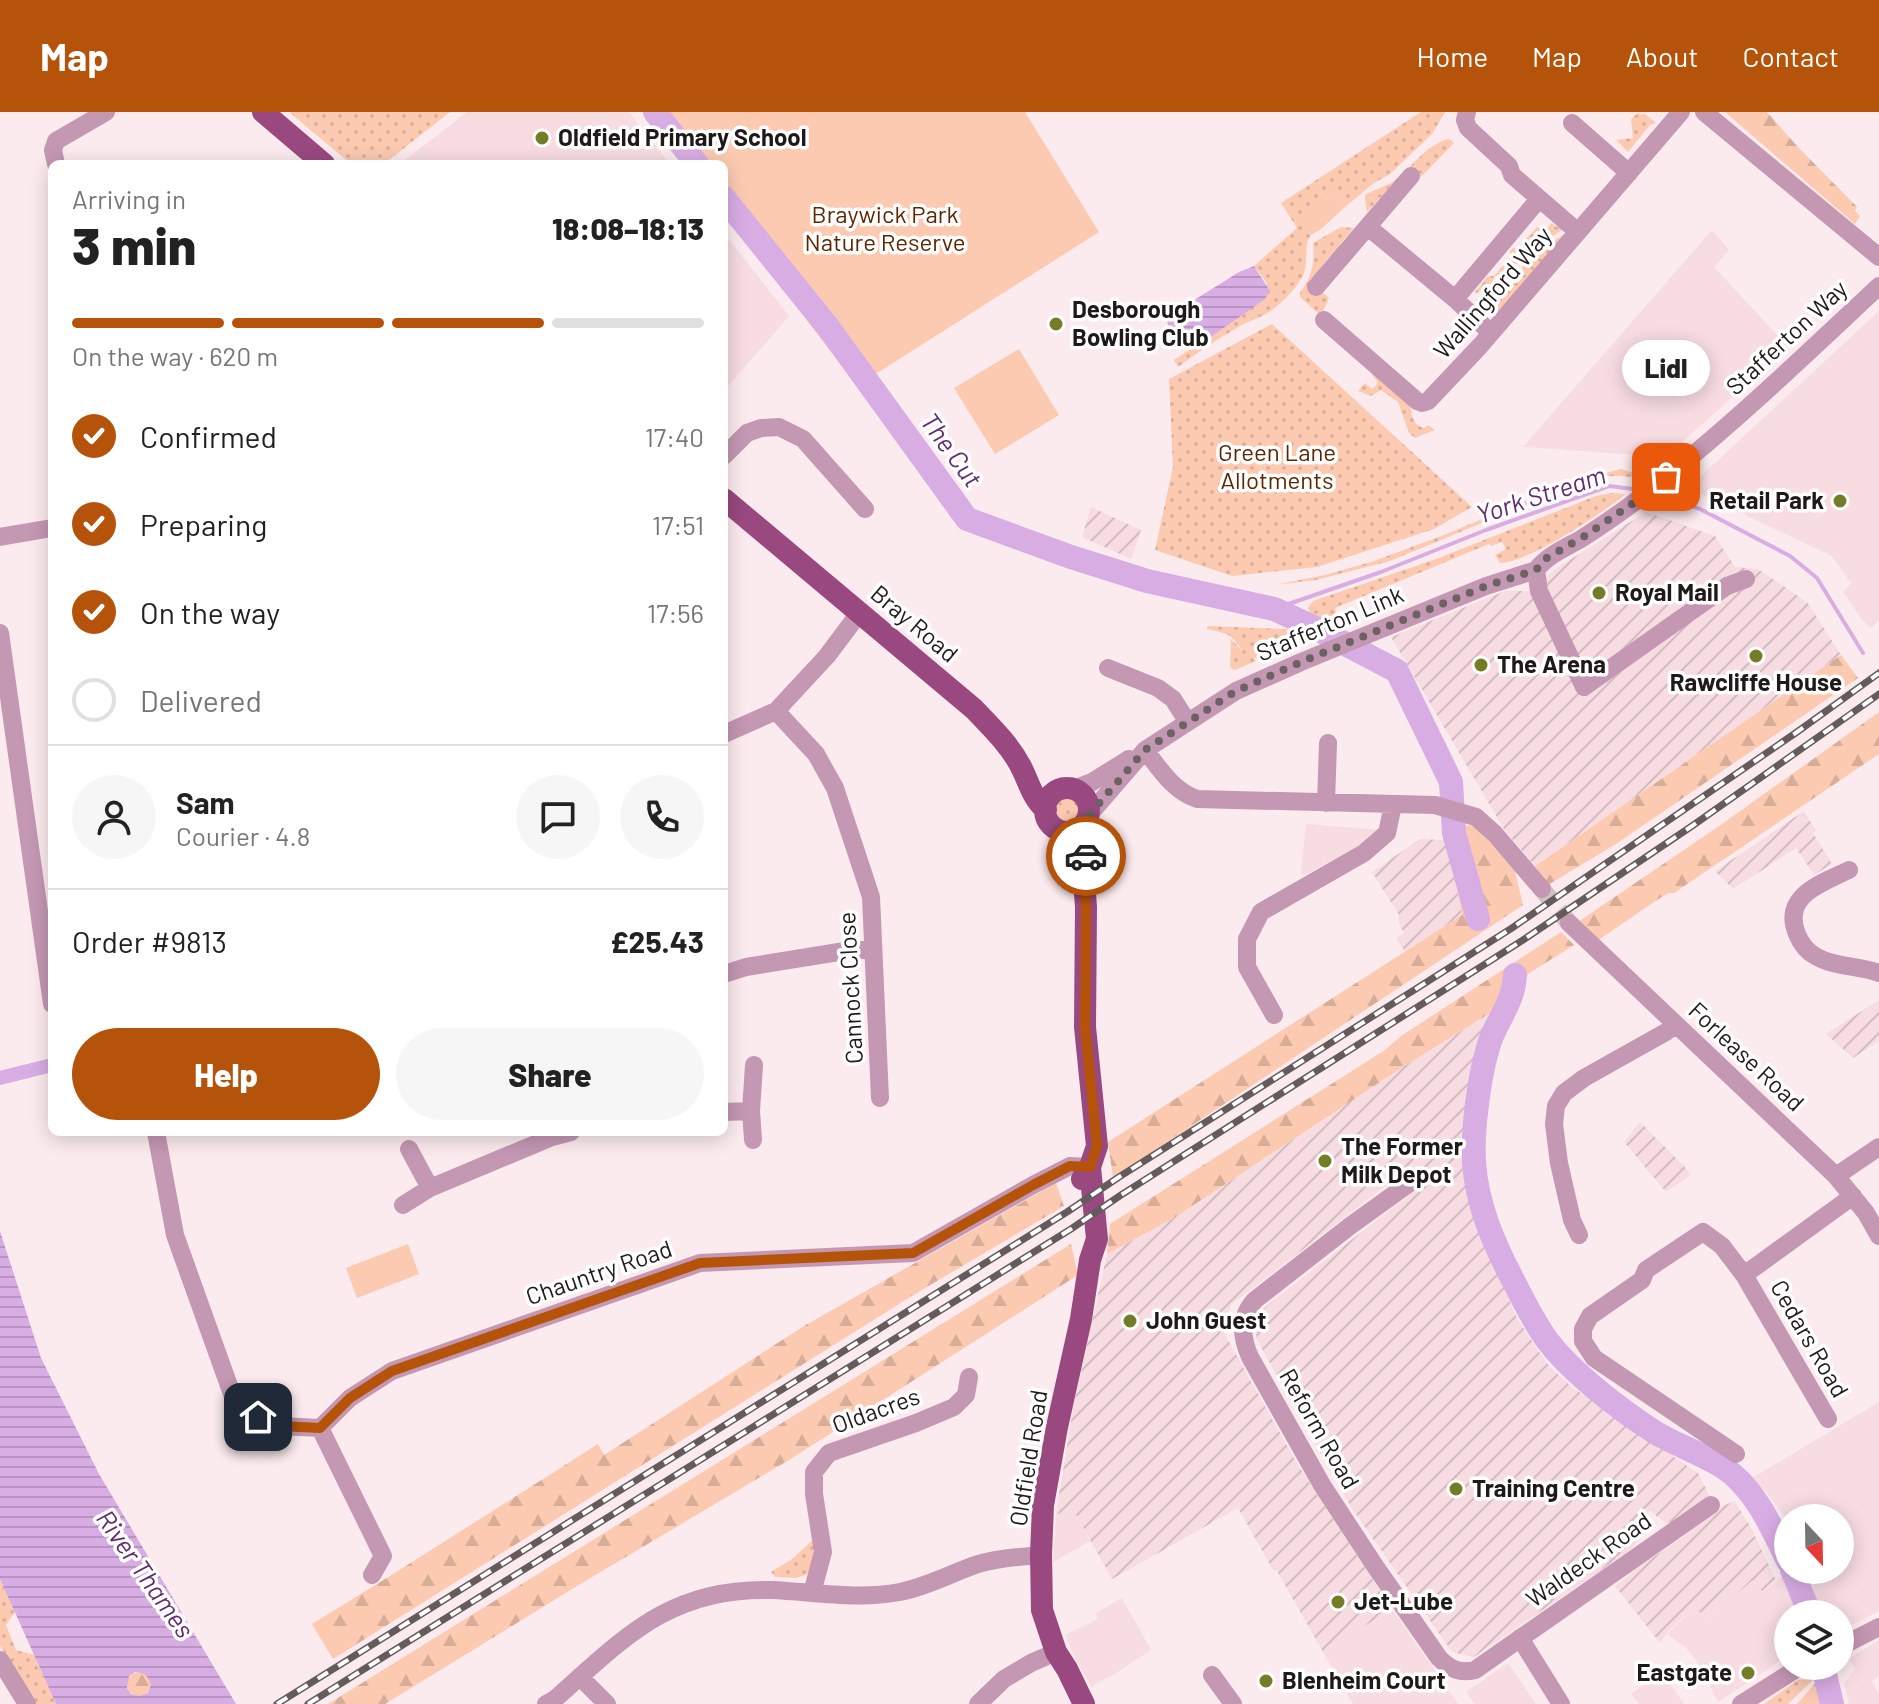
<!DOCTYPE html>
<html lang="en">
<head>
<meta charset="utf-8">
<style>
  :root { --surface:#fff; --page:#f6f6f6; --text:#222; --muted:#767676; --line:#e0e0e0; --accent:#b45309 }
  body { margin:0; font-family:Barlow,sans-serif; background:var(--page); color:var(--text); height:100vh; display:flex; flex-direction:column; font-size:30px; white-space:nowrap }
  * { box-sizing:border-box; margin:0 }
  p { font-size:26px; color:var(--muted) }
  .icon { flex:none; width:44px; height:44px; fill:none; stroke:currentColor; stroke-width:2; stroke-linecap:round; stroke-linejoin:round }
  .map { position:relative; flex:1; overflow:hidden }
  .panel { position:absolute; left:48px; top:48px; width:680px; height:976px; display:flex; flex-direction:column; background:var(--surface); border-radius:12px; box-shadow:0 4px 20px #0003 }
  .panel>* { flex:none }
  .needle { width:52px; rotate:158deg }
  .tools { position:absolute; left:1774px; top:1392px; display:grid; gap:16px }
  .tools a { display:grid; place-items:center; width:80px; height:80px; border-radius:50%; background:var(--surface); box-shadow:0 4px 20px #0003; font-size:40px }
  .pin { position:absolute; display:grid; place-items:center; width:68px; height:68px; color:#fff; margin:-34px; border-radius:16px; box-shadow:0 4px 12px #0006 }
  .courier { position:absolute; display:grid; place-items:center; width:80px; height:80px; margin:-40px; border:6px solid #b45309; border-radius:50%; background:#fff; color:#222; box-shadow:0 2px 10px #0007 }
  .bubble { position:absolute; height:56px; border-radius:28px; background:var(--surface); box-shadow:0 4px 20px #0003; font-size:26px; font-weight:800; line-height:56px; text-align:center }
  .headline em { font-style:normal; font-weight:800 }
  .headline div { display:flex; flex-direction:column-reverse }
  .headline { display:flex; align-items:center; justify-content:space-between; height:136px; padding:0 24px }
  h1 { font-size:52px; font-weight:800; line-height:60px }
  .bar { display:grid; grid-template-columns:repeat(4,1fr); gap:12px 8px; align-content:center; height:96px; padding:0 24px }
  .bar i { height:10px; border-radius:6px; background:var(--line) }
  .bar .on { background:var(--accent) }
  .bar p { grid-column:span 4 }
  .line { display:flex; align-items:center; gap:20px; padding:0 24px; border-top:2px solid var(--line) }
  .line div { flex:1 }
  .round { display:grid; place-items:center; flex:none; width:84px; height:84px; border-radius:42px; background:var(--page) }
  ol { padding:0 24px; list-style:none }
  li { display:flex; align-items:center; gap:24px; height:88px }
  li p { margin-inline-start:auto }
  li .icon { padding:8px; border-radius:50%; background:var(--accent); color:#fff; stroke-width:4 }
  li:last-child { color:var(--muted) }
  li i { width:44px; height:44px; border:4px solid var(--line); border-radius:50% }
  .button { display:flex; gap:16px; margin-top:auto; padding:16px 24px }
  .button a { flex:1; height:92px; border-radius:48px; background:var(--accent); color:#fff; font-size:32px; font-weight:800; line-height:92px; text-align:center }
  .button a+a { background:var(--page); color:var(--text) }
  header { display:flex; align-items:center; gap:48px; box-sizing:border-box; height:112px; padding:0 40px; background:var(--accent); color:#fff }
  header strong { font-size:38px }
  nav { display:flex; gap:44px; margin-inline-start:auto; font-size:28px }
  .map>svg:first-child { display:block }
</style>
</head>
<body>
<header>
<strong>Map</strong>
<nav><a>Home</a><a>Map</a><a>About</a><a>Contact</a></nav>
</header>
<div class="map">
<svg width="1879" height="1592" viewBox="0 0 1879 1592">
  <defs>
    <pattern id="industrial-furrows" width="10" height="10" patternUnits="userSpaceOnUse" patternTransform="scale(2)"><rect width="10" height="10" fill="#f7dce2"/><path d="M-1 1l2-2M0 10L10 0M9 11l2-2" fill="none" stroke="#d3bcc1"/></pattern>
    <pattern id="grass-dots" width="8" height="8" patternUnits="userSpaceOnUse" patternTransform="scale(2)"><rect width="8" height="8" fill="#fccab1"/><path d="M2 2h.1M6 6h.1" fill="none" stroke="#d8ad98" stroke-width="1.8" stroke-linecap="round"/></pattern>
    <pattern id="forest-firs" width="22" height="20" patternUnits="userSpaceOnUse" patternTransform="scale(2)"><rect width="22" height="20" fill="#fccab1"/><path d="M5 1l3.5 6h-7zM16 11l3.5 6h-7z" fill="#d8ad98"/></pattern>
    <pattern id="water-rules" width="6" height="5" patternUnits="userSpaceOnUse" patternTransform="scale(2)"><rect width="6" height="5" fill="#d8ade4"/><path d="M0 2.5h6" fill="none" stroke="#b994c3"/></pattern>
  </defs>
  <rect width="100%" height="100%" fill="#fcebee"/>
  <path fill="#f7dce2" d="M467,0H629L670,52H400Z
    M1712,118L1729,138L1714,155L1788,235L1660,350L1652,344L1523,335Z
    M724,121L789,204L724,279Z
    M1879,199V509L1870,516L1860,505L1843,480L1851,471L1832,444L1688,376Z
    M1306,712L1380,718L1371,728L1303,764L1301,760Z
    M1879,1290V1499L1840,1519V1502H1818L1810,1458H1840V1406H1788V1409L1766,1380L1751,1367Z
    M1074,1399L1090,1429L1053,1450L1056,1402Z
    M1782,1465L1796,1502H1788V1544L1718,1590L1697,1549L1686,1536L1667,1522L1695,1495L1707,1507L1753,1468L1762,1479Z
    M1122,1486L1151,1538L1113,1563L1095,1572L1092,1576L1075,1546L1065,1523L1098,1507L1096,1501Z
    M1392,1497L1458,1592H1353L1323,1540Z
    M1879,1528V1564L1872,1569L1879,1582V1592H1849L1844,1572L1855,1557L1849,1547Z
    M1508,1551L1536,1592H1475L1466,1580Z
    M1662,1560L1684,1592H1639L1631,1582Z"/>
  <path fill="url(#industrial-furrows)" d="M1091,395L1141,418L1131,447L1082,425Z
    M1646,400L1715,424L1735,455L1758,457L1807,490L1841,543L1535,754L1504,717L1391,525L1505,479H1529L1557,456Z
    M1804,699L1816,719L1813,721L1832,752L1814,763L1796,736L1733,777L1715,759Z
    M1420,727L1449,728L1462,803L1405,840L1396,826L1404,821L1399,812V803L1372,760Z
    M1879,888V929L1853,946L1826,922Z
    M1492,900L1493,909L1473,959L1466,1009V1037L1472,1093L1481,1123L1517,1206L1537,1237L1550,1255L1573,1276L1698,1361L1710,1385L1677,1409L1666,1411L1650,1399L1641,1406L1639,1428L1631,1437L1597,1461L1474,1545L1452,1540L1353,1398L1304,1313L1256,1226L1257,1207L1260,1200L1270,1191L1413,1080L1402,1061L1231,1193L1223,1219L1296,1350L1392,1497L1323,1540L1277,1459L1273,1458L1238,1396L1112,1467L1074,1399L1056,1402L1073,1297L1107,1142L1174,1106L1406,953Z
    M1640,1010L1684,1054L1691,1063L1666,1080L1624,1030Z
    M1734,1389L1749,1412L1776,1468L1762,1479L1753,1468L1707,1507L1695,1495L1670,1517L1660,1531L1615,1474L1639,1455L1683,1425L1716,1397Z"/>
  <path fill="url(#grass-dots)" d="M289,0H450L384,52H351Z
    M1421,0H1445L1432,22L1390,62L1374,71L1345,95L1332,81L1301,111L1311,123C1302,134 1311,154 1300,169C1292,181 1276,197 1264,203C1254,208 1244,211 1235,217C1216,228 1197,241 1178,255L1174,248L1264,188L1267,171L1254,154L1297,116L1281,91Z
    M1638,1L1642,3L1644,1L1656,11L1650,13L1628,40L1616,28L1633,26L1631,7Z
    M1449,27L1454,31L1421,65L1411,58L1390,75L1367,100L1365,86L1366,82C1374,78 1383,75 1391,71C1411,58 1424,33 1449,27Z
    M1561,109L1566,115L1553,124L1549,121L1540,124L1538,128L1539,135L1503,162L1495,164L1492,170L1477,181L1475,180L1488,164H1494L1510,146V139L1513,136H1518L1537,115L1544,119L1552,111L1556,115Z
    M1341,115L1354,116L1340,132V140L1335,145H1329L1320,157L1319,164L1314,173L1329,186L1321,204L1300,185V181C1312,164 1315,151 1313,131Z
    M1566,121L1495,204L1491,203L1476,190V188L1493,175L1501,180L1509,176L1510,171C1516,173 1519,170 1523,165L1522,154L1543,138L1552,137L1555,133V128Z
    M1272,212L1472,395L1434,417L1317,455L1232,464L1155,438L1173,355L1169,267Z
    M1378,261C1387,268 1397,275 1405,283C1415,295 1407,311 1424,316L1428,313L1435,318L1415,326L1409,321L1398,290L1381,278L1371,284L1358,279L1365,271L1372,277L1378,271L1372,262Z
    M1621,357L1648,365L1645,367C1622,363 1609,363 1586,368L1390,449L1316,468L1275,473L1325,463L1371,450L1444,423L1574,369Z
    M1611,381L1626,382C1602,401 1528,451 1500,451L1495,443L1506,437L1502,430L1491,434L1489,432L1335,496L1337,507L1345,505L1348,511L1336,517L1313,507L1308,496L1313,489L1436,447L1596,384Z
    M1207,514L1307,518L1312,522L1257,547L1252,545L1256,549L1235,558L1232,557L1230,554L1231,527L1243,540C1231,521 1228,522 1207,517Z
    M1055 697a13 13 0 1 1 26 0a13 13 0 1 1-26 0Z
    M817,1424L810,1461L797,1466L775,1465L771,1460L792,1447Z
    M0,1467L15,1500L6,1513L16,1538L34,1543L56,1592H34L0,1534Z
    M1814,1567L1788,1592H1764L1798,1568Z"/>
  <path fill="url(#forest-firs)" d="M1725,0H1767L1798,35L1857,95L1855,99L1860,104L1855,112Z
    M1841,543L1858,566L1616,732L1548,773L1535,754Z
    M1879,600V642L1674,781H1669L1660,786L1594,831L1572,814L1722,712Z
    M1469,713L1479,717L1512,747L1523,793L1113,1066L1108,1030L1462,803L1449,728L1461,716Z
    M1561,820L1574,833L1528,862L1492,900L1406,953L1174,1106L1107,1142L1110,1112L1385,938L1401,924Z
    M1056,1071L1064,1094L915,1182L333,1547L312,1512L398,1459L598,1332L604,1343L804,1214Z
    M1071,1132L1078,1163L789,1348L577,1474L385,1592H328Z
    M127 1572a12 12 0 1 1 24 0a12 12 0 1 1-24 0Z
    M1825,1564L1833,1592H1797L1818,1568Z"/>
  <path fill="#fccab1" d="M648,0H1025L1099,120L857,274L724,100V52H687Z
    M1332,81L1345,95L1320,118L1311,123L1300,111Z
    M1019,237L1059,303L995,342L954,276Z
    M408,1132L419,1162L357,1186L346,1156Z"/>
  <path fill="url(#water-rules)" fill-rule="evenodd" d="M1254,154L1270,179L1264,188L1196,235C1178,242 1167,221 1167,205L1239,160Z
    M0,1119L41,1246L99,1362L236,1592H56L0,1467ZM135,1560C145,1560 148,1564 151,1573L148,1581L139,1584L131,1582L127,1576L129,1564Z"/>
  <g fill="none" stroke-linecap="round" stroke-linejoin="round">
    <path stroke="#d8ade4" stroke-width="4" d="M1657,381L1700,397L1790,444L1817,466L1863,541
      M1274,497L1381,460L1486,418L1609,374L1641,378"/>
    <path stroke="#d8ade4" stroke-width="14" d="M0,966L52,953"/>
    <path stroke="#d8ade4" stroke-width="24" d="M655,0L697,52
      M724,86L828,215L967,407L1071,445L1147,469L1274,497L1315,516L1397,559L1451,670L1454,721L1478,807
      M1515,863C1514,887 1501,903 1492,924C1480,955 1472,1017 1474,1050C1477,1094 1494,1132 1514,1170C1524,1190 1534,1210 1547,1228C1571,1260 1619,1297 1653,1319C1675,1333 1701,1341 1723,1355C1755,1376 1772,1416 1788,1449
      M1792,1458L1810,1502
      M1823,1554L1832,1592"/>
    <path stroke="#d0c1c4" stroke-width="18" stroke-dasharray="18 9" stroke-linecap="butt" d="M1542,777L1569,811"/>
    <path stroke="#c497b3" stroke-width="18" d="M1467,0L1465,8L1468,16L1509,54L1512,63L1578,120
      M1704,0L1879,145
      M1572,11L1629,61
      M56,52L53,38L56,29L106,0
      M1368,115L1455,187L1491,221
      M1316,175L1411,64
      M1455,187L1539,87
      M1324,208L1417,289L1422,291L1428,289L1480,234L1681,0
      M724,344L747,321L761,316L779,315L803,327L865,397
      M0,425L52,416
      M1536,458C1548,443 1565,436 1581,427C1601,414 1622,400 1641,385C1725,320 1802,246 1879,174
      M1536,458L1539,479L1584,575L1727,474L1746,467
      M0,521L52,892
      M1108,556L1158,576L1173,587L1187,609
      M776,599L816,642L835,676L871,785L880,986
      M724,622L776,599L827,544L860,500
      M1145,638C1160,657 1173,679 1197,687L1435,693L1476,705L1495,722L1542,777
      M1074,677L1092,670L1129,647
      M1326,691L1328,631
      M1089,703L1145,638L1236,579L1301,550L1486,474L1536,458
      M1849,758C1822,771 1781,784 1797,822C1801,832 1807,840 1817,845C1835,855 1860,854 1879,861
      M1569,811L1836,1064L1866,1101L1879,1124
      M724,862L746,855L851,838H873
      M1274,903L1247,855V827L1261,800L1364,741L1387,721L1393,693
      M724,1000L751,999
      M156,1020L175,1123L237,1296L280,1314L320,1316L383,1444L372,1463
      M753,1028L751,999L754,953
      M409,1037L430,1076
      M1836,1064L1879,1035
      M1411,1070L1350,1114L1255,1188C1239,1205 1241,1225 1250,1245L1322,1373L1375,1454L1439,1546C1450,1557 1460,1562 1475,1558L1711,1393
      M403,1093L430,1076L552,1025L571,1020
      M1579,1123L1572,1108L1559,1051L1554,1012L1556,994L1564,981L1584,966L1666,920L1675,913
      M1828,1307L1744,1163L1853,1084
      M320,1316L350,1286L392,1259L700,1151L913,1141L1033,1073L1070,1054L1090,1055
      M1736,1342L1594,1246L1583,1229V1217L1590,1204L1642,1168L1646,1158L1703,1120L1722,1134L1744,1163
      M812,1481L823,1440L814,1382V1360L829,1341L916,1311L954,1295L966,1283L969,1265
      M1520,1526L1561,1592
      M1840,1535L1879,1515
      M0,1548L27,1592
      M1212,1563L1233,1592
      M580,1565L607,1592
      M546,1592L555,1587C625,1525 670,1475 772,1478C815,1480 857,1488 900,1480C926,1475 950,1462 975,1453C996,1446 1019,1445 1041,1443
      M978,1592L1004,1567L1031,1551L1056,1540
      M1741,1592L1801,1554"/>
    <path stroke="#994980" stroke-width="22" d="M263,0L324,52
      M724,387L974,597C990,614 1009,632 1020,653C1029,669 1031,685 1046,698
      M1045 698a22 22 0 1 1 44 0a22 22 0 1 1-44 0Z
      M1082,1067L1090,1055L1097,1034L1085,915L1086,795L1083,756L1087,740L1086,709
      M1084,1592L1067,1557L1056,1540L1042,1498L1041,1443L1043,1393L1057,1315L1081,1207L1090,1148L1097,1127L1090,1055"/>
    <g stroke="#655b5d" stroke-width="7">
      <path id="rail" d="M277,1592L1067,1100L1119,1065L1512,816L1797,620L1879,561
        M308,1592L1071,1117L1121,1083L1523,828L1692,714L1879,582"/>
    </g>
    <use href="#rail" stroke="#fff" stroke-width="4" stroke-dasharray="12" stroke-linecap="butt"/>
  </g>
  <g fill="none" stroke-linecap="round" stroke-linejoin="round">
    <path stroke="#6c6264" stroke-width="8" stroke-dasharray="0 14.4" d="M1086,744V709L1089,703L1145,638L1236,579L1301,550L1486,474L1536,458L1545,447L1583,425L1638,388L1666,365"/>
    <path stroke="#b45309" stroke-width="10" d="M258,1305L280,1314L320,1316L350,1286L392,1259L700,1151L913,1141L1033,1073L1070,1054L1090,1055L1097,1034L1085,915L1086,795L1083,756L1086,744"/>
  </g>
  <g fill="#747c27" stroke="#fff" stroke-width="3">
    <circle cx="542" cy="26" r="8"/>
    <circle cx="1056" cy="212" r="8"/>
    <circle cx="1840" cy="389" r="8"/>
    <circle cx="1599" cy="481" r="8"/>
    <circle cx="1756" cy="544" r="8"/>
    <circle cx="1481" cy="553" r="8"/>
    <circle cx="1325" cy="1049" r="8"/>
    <circle cx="1130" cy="1209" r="8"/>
    <circle cx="1456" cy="1377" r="8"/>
    <circle cx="1338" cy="1490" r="8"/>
    <circle cx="1748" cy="1561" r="8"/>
    <circle cx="1266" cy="1569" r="8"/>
  </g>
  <g text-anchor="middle" stroke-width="7" stroke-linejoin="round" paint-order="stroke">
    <g font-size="24" font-weight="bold" fill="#1f191a" stroke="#fff" text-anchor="start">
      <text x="558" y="34">Oldfield Primary School</text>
      <text x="1072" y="206">Desborough<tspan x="1072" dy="28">Bowling Club</tspan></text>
      <text x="1824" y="397" text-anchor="end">Retail Park</text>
      <text x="1615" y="489">Royal Mail</text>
      <text x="1497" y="561">The Arena</text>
      <text x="1756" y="579" text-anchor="middle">Rawcliffe House</text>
      <text x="1341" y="1043">The Former<tspan x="1341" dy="28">Milk Depot</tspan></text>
      <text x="1146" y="1217">John Guest</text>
      <text x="1472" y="1385">Training Centre</text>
      <text x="1354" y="1498">Jet-Lube</text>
      <text x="1732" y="1569" text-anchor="end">Eastgate</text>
      <text x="1282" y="1577">Blenheim Court</text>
    </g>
    <g font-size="24" fill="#5e2500" stroke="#fff">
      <text x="885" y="111">Braywick Park<tspan x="885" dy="28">Nature Reserve</tspan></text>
      <text x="1277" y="349">Green Lane<tspan x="1277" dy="28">Allotments</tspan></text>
    </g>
    <g font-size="24" fill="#1f191a" stroke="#fff">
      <text transform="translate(1493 181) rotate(-49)" y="8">Wallingford Way</text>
      <text transform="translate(1787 226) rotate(-43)" y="8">Stafferton Way</text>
      <text transform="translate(914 512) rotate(40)" y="8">Bray Road</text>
      <text transform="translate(1330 512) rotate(-23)" y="8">Stafferton Link</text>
      <text transform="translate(851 876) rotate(-93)" y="8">Cannock Close</text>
      <text transform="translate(1746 945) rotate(43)" y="8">Forlease Road</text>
      <text transform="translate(599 1161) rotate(-19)" y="8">Chauntry Road</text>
      <text transform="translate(1809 1227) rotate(60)" y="8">Cedars Road</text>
      <text transform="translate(876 1299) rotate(-20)" y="8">Oldacres</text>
      <text transform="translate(1319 1317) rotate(60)" y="8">Reform Road</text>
      <text transform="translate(1029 1346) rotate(-81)" y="8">Oldfield Road</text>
      <text transform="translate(1589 1448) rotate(-35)" y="8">Waldeck Road</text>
    </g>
    <g font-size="26" font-style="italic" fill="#5f2c6d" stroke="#fff">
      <text transform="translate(951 338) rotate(54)" y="9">The Cut</text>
      <text transform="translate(1541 383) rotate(-18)" y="9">York Stream</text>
      <text transform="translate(145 1462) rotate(55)" y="9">River Thames</text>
    </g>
  </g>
</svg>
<div class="tools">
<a><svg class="needle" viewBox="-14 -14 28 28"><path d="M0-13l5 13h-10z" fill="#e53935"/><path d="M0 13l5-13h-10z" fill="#767676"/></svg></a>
<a><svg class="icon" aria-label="layers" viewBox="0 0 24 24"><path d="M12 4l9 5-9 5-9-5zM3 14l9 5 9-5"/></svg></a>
</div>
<div class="pin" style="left:1666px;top:365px;background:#ea580c"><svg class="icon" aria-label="bag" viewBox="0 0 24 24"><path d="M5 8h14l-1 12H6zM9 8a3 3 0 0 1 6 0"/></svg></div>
<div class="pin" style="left:258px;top:1305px;background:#1f2937"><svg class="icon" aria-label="home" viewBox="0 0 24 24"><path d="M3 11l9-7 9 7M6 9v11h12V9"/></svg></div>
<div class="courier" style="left:1086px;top:744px"><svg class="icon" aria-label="car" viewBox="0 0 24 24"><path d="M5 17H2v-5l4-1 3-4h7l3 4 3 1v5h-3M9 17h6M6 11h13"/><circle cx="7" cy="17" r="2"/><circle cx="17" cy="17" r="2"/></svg></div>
<div class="bubble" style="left:1622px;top:228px;width:88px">Lidl</div>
<section class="panel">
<div class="headline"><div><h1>3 min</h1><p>Arriving in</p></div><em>18:08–18:13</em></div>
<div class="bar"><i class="on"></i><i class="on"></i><i class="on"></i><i></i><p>On the way · 620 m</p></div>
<ol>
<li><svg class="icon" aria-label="check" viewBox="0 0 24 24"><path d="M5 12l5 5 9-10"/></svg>Confirmed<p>17:40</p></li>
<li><svg class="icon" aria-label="check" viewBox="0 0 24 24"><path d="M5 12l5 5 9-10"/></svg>Preparing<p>17:51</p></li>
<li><svg class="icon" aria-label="check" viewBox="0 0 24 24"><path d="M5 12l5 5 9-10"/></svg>On the way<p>17:56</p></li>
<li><i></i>Delivered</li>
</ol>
<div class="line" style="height:144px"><a class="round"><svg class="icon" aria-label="person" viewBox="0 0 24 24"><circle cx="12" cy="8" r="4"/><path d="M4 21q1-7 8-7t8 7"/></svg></a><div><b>Sam</b><p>Courier · 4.8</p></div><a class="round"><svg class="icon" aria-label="chat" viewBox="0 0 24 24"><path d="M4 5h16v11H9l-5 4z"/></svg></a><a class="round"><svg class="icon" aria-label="phone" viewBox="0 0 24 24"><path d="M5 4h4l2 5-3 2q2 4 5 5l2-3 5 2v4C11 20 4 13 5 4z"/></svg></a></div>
<div class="line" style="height:104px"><div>Order #9813</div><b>£25.43</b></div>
<div class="button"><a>Help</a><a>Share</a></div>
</section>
</div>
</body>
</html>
